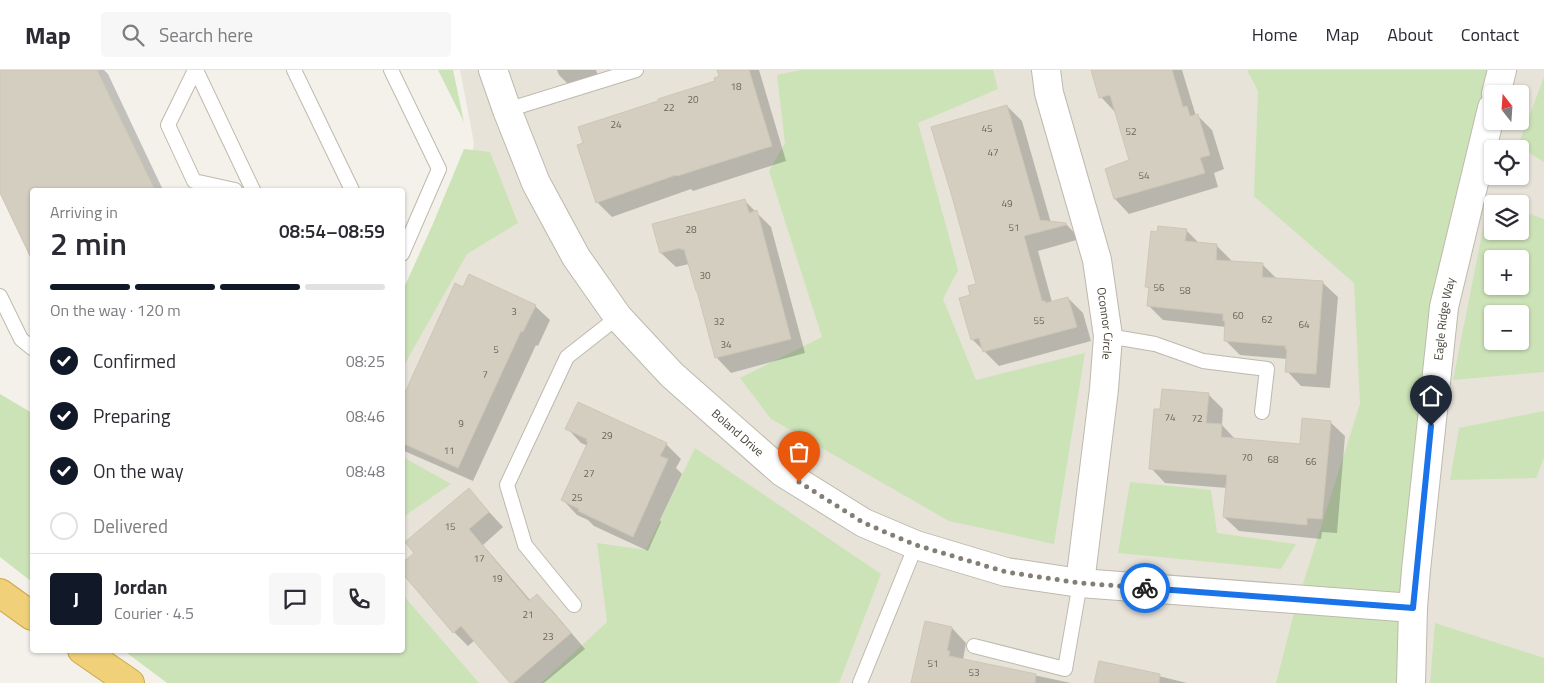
<!DOCTYPE html>
<html lang="en">
<head>
<meta charset="utf-8">
<style>
  :root { --surface:#fff; --page:#f7f7f7; --text:#2b2b33; --muted:#7c7c81; --line:#e1e1e2; --accent:#111827 }
  body { margin:0; font-family:"Titillium Web",sans-serif; background:var(--page); color:var(--text); height:100vh; display:flex; flex-direction:column; font-size:19px; white-space:nowrap }
  * { box-sizing:border-box; margin:0 }
  p { font-size:16px; color:var(--muted) }
  .icon { flex:none; width:28px; height:28px; fill:none; stroke:currentColor; stroke-width:2; stroke-linecap:round; stroke-linejoin:round }
  .map { position:relative; flex:1; overflow:hidden }
  .drawer { position:absolute; left:30px; top:118px; width:375px; height:465px; display:flex; flex-direction:column; background:var(--surface); border-radius:5px; box-shadow:0 1px 4px #0004 }
  .drawer>* { flex:none }
  .needle { width:32px; rotate:343deg }
  .fabs { position:absolute; left:1484px; top:15px; display:grid; gap:10px }
  .fabs a { display:grid; place-items:center; width:45px; height:45px; border-radius:5px; background:var(--surface); box-shadow:0 1px 4px #0004; font-size:25px }
  .pin { position:absolute; display:grid; place-items:center; width:42px; height:42px; color:#fff; margin:-51px -21px; border-radius:50% 50% 50% 0; rotate:-45deg; box-shadow:0 0 5px #0007 }
  .pin .icon { rotate:45deg }
  .courier { position:absolute; display:grid; place-items:center; width:50px; height:50px; margin:-25px; border:4px solid #1a73e8; border-radius:50%; background:#fff; color:#222; box-shadow:0 1px 6px #0007 }
  .overview em { font-style:normal; font-weight:600 }
  .overview div { display:flex; flex-direction:column-reverse }
  .overview { display:flex; align-items:center; justify-content:space-between; height:85px; padding:0 20px }
  h1 { font-size:32px; font-weight:600; line-height:38px }
  .bar { display:grid; grid-template-columns:repeat(4,1fr); gap:8px 5px; align-content:center; height:60px; padding:0 20px }
  .bar i { height:6px; border-radius:4px; background:var(--line) }
  .bar .active { background:var(--accent) }
  .bar p { grid-column:span 4 }
  .line { display:flex; align-items:center; gap:12px; padding:0 20px; border-top:1px solid var(--line) }
  .line div { flex:1 }
  .round { display:grid; place-items:center; flex:none; width:52px; height:52px; border-radius:5px; background:var(--page) }
  ol { padding:0 20px; list-style:none }
  li { display:flex; align-items:center; gap:15px; height:55px }
  li p { margin-inline-start:auto }
  li .icon { padding:5px; border-radius:50%; background:var(--accent); color:#fff; stroke-width:4 }
  li:last-child { color:var(--muted) }
  li i { width:28px; height:28px; border:2px solid var(--line); border-radius:50% }
  header { display:flex; align-items:center; gap:30px; box-sizing:border-box; height:70px; padding:0 25px; background:var(--surface); border-bottom:1px solid var(--line) }
  header strong { font-size:24px }
  nav { display:flex; gap:28px; margin-inline-start:auto; font-size:18px }
  .search { width:350px; height:45px; background:var(--page); display:flex; align-items:center; gap:12px; box-sizing:border-box; padding:0 18px; border-radius:5px; color:var(--muted); font-size:19px }
  .map>svg:first-child { display:block }
</style>
</head>
<body>
<header>
<strong>Map</strong>
<div class="search"><svg class="icon" aria-label="search" viewBox="0 0 24 24"><circle cx="10" cy="10" r="6"/><path d="M15 15l6 6"/></svg>Search here</div>
<nav><a>Home</a><a>Map</a><a>About</a><a>Contact</a></nav>
</header>
<div class="map">
<svg width="1544" height="613" viewBox="0 0 1544 613">
  <rect width="100%" height="100%" fill="#f3f1ea"/>
  <path fill="#e7e3d9" fill-rule="evenodd" d="M460,0H1544V613H444L403,560V273L460,167L474,73ZM1492,24H1520V51H1492ZM1492,79H1520V106H1492ZM1492,134H1520V161H1492ZM1492,189H1520V216H1492ZM1492,244H1520V271H1492Z"/>
  <path fill="#cce3b7" fill-rule="evenodd" d="M438,0H453L464,52Z
    M801,0H993L998,19L918,53L958,200L943,229L976,310L1085,283L1054,474L949,451L771,349L740,308L822,267L769,101L785,73L777,5Z
    M1247,0H1487L1450,252L1420,613H1276L1295,539L1360,334L1354,213L1254,126L1258,21Z
    M1544,7V92L1518,76Z
    M464,79L490,82L518,153L467,184L403,297V220L432,156Z
    M1489,129L1503,134H1492V161H1520V140L1544,149V302L1453,310ZM1492,189H1520V216H1492ZM1492,244H1520V271H1492Z
    M0,324L32,343V512L0,487Z
    M1544,341V388L1536,408L1450,410L1459,358Z
    M695,378L881,504L839,613H541L607,552L597,473L646,480Z
    M403,387L451,414L403,447Z
    M1130,412L1211,420L1217,463L1296,474L1281,499L1118,483Z
    M403,525L479,613H167L123,580H402Z
    M1435,553L1544,588V613H1430Z"/>
  <path fill="#0003" d="M2,0H104L108,4L163,120H32V188L0,120V1Z
    M557,0H596L600,11L574,20L559,5Z
    M719,0H759L786,91L693,121L691,119L612,147L597,132L717,12L721,7Z
    M1092,0H1182L1196,46L1197,45L1212,60L1224,99L1214,103L1218,117L1129,144L1115,129L1106,100L1131,91L1115,42L1101,27Z
    M1007,36L1022,51L1051,153L1066,154L1080,169L1038,181L1052,232L1068,228L1083,243L1091,271L999,296L972,269V226L977,215Z
    M744,130L771,157L805,283L731,303L717,288L699,223L689,194L676,197L661,183Z
    M1186,160L1200,174L1217,176L1231,190V192L1263,195L1277,209L1323,213L1338,227L1330,318L1301,316L1287,301L1288,289L1240,285L1225,270L1226,257L1163,250L1148,235L1150,220L1146,216Z
    M464,218L535,236L550,250L538,276L536,275L473,411L402,380V330Z
    M1208,324L1223,339L1222,355L1236,370L1301,375L1330,352L1345,366L1337,463L1322,462L1321,469L1239,461L1224,447L1227,418L1165,413L1151,398L1161,341Z
    M567,358L666,374L681,389L676,398L682,404L660,450L661,452L648,481L594,456L588,450L577,445L563,430L588,376L581,373Z
    M469,420L503,457L483,475L531,531L537,526L552,540L585,579L544,613H512L475,570L468,576L454,562L416,484Z
    M952,558L966,573L963,590L1071,613H913Z
    M1126,598L1187,613H1095Z"/>
  <path fill="#d4cec1" stroke="#cec6b4" d="M0,0H97L155,120H32V190L0,123Z
    M717,0H749L772,76L677,106L676,105L596,133L577,75L583,73L578,57L658,31V29L715,11L714,8L719,6Z
    M1091,0H1172L1183,37L1187,36L1190,46L1198,44L1210,85L1200,88L1205,103L1114,129L1105,99L1129,90L1110,25L1099,28Z
    M1007,35L1040,150L1066,153V155L1024,166L1042,231H1045L1046,233L1068,227L1077,257L983,282L979,268L971,270L959,228L970,225L968,216L976,214L951,123L931,57Z
    M745,129L749,143L757,140L791,269L715,288L697,221H696L684,179L681,180V178L660,183L652,154Z
    M1158,156L1187,159L1185,171L1217,174L1216,190L1263,193L1262,207L1323,211L1316,304L1285,302L1287,279H1285L1286,276L1224,271L1225,251H1223V244L1147,236L1149,217H1145L1151,161L1157,162Z
    M469,204L536,235L523,262L521,261L458,398L402,373V329L455,213L463,217Z
    M1162,319L1209,323L1206,353L1222,354L1221,367L1300,374L1302,348L1331,351L1322,449L1307,448V455L1223,447L1227,405L1149,399L1154,339H1160Z
    M578,332L667,373L660,386L668,389L633,467L578,441L579,439L561,430L588,372L586,371L587,369L565,359Z
    M469,418L489,442L469,459L529,531L537,524L571,563L513,613H510L461,556L453,563L402,503V493L414,483L405,472Z
    M925,551L952,557L947,581H950L949,586L1036,604L1035,613H911Z
    M1099,591L1160,604L1159,613H1094Z"/>
  <g fill="none" stroke-linecap="round" stroke-linejoin="round">
    <g stroke="#beb9ad" stroke-width="16">
      <path id="lane" d="M195,0L168,55L194,111L235,120
        M196,0L253,120
        M294,0L352,120
        M391,0L439,99L402,184
        M507,40L636,0
        M0,226L21,269L32,278
        M1108,266L1155,274L1203,291L1267,299L1262,342
        M574,535L525,475L507,415L567,287L618,247
        M974,576L1065,599L1080,513
        M860,613L916,475"/>
    </g>
    <g stroke="#beb9ad" stroke-width="30">
      <g id="street">
        <path id="s1" d="M493,0L507,40L536,113L576,187L618,247L672,305L782,402L864,453L916,475L1006,502L1080,513L1413,538"/>
        <path id="s2" d="M1046,0L1049,23L1097,190L1108,266L1104,319L1080,513"/>
        <path d="M1496,24L1502,0"/>
        <path id="s3" d="M1411,613L1413,538L1416,500L1444,237L1492,38"/>
      </g>
    </g>
    <g stroke="#cea749" stroke-width="30">
      <path id="highway" d="M0,523L32,546
        M82,580L130,613"/>
    </g>
    <use href="#lane" stroke="#fff" stroke-width="14"/>
    <use href="#street" stroke="#fff" stroke-width="28"/>
    <use href="#highway" stroke="#f0d179" stroke-width="28"/>
  </g>
  <g fill="none" stroke-linecap="round" stroke-linejoin="round">
    <path stroke="#837f77" stroke-width="5" stroke-dasharray="0 9" d="M799,412L864,453L916,475L1006,502L1080,513L1145,518"/>
    <path stroke="#1a73e8" stroke-width="6" d="M1145,518L1413,538L1431,356"/>
  </g>
  <g text-anchor="middle" stroke-width="5" stroke-linejoin="round" paint-order="stroke">
    <g font-size="10" fill="#6a655b">
      <text x="736" y="20">18</text>
      <text x="693" y="33">20</text>
      <text x="669" y="41">22</text>
      <text x="616" y="58">24</text>
      <text x="987" y="62">45</text>
      <text x="1131" y="65">52</text>
      <text x="993" y="86">47</text>
      <text x="1144" y="109">54</text>
      <text x="1007" y="137">49</text>
      <text x="1014" y="161">51</text>
      <text x="691" y="163">28</text>
      <text x="705" y="209">30</text>
      <text x="1159" y="221">56</text>
      <text x="1185" y="224">58</text>
      <text x="514" y="245">3</text>
      <text x="1238" y="249">60</text>
      <text x="1267" y="253">62</text>
      <text x="1039" y="254">55</text>
      <text x="719" y="255">32</text>
      <text x="1304" y="258">64</text>
      <text x="726" y="278">34</text>
      <text x="496" y="283">5</text>
      <text x="485" y="308">7</text>
      <text x="1170" y="351">74</text>
      <text x="1197" y="352">72</text>
      <text x="461" y="357">9</text>
      <text x="607" y="369">29</text>
      <text x="449" y="384">11</text>
      <text x="1247" y="391">70</text>
      <text x="1273" y="393">68</text>
      <text x="1311" y="395">66</text>
      <text x="589" y="407">27</text>
      <text x="577" y="431">25</text>
      <text x="450" y="460">15</text>
      <text x="479" y="492">17</text>
      <text x="497" y="512">19</text>
      <text x="528" y="548">21</text>
      <text x="548" y="570">23</text>
      <text x="933" y="597">51</text>
      <text x="974" y="606">53</text>
    </g>
    <g font-size="12" fill="#474239" stroke="#fff">
      <text dy="4" stroke="none"><textPath href="#s3" startOffset="366">Eagle Ridge Way</textPath></text>
      <text dy="4" stroke="none"><textPath href="#s2" startOffset="261">Oconnor Circle</textPath></text>
      <text dy="4" stroke="none"><textPath href="#s1" startOffset="445">Boland Drive</textPath></text>
    </g>
  </g>
</svg>
<div class="fabs">
<a><svg class="needle" viewBox="-14 -14 28 28"><path d="M0-13l5 13h-10z" fill="#e53935"/><path d="M0 13l5-13h-10z" fill="#7c7c81"/></svg></a>
<a><svg class="icon" aria-label="locate" viewBox="0 0 24 24"><circle cx="12" cy="12" r="6"/><path d="M12 2v4M12 18v4M2 12h4M18 12h4"/></svg></a>
<a><svg class="icon" aria-label="layers" viewBox="0 0 24 24"><path d="M12 4l9 5-9 5-9-5zM3 14l9 5 9-5"/></svg></a>
<a>+</a>
<a>−</a>
</div>
<div class="pin" style="left:799px;top:412px;background:#ea580c"><svg class="icon" aria-label="bag" viewBox="0 0 24 24"><path d="M5 8h14l-1 12H6zM9 8a3 3 0 0 1 6 0"/></svg></div>
<div class="pin" style="left:1431px;top:356px;background:#1f2937"><svg class="icon" aria-label="home" viewBox="0 0 24 24"><path d="M3 11l9-7 9 7M6 9v11h12V9"/></svg></div>
<div class="courier" style="left:1145px;top:518px"><svg class="icon" aria-label="bike" viewBox="0 0 24 24"><circle cx="6" cy="16" r="4"/><circle cx="18" cy="16" r="4"/><path d="M6 16l4-8h5l3 8M10 8l3 8H6M13 5h3"/></svg></div>
<section class="drawer">
<div class="overview"><div><h1>2 min</h1><p>Arriving in</p></div><em>08:54–08:59</em></div>
<div class="bar"><i class="active"></i><i class="active"></i><i class="active"></i><i></i><p>On the way · 120 m</p></div>
<ol>
<li><svg class="icon" aria-label="check" viewBox="0 0 24 24"><path d="M5 12l5 5 9-10"/></svg>Confirmed<p>08:25</p></li>
<li><svg class="icon" aria-label="check" viewBox="0 0 24 24"><path d="M5 12l5 5 9-10"/></svg>Preparing<p>08:46</p></li>
<li><svg class="icon" aria-label="check" viewBox="0 0 24 24"><path d="M5 12l5 5 9-10"/></svg>On the way<p>08:48</p></li>
<li><i></i>Delivered</li>
</ol>
<div class="line" style="height:90px"><b class="round" style="background:var(--accent);color:#fff">J</b><div><b>Jordan</b><p>Courier · 4.5</p></div><a class="round"><svg class="icon" aria-label="chat" viewBox="0 0 24 24"><path d="M4 5h16v11H9l-5 4z"/></svg></a><a class="round"><svg class="icon" aria-label="phone" viewBox="0 0 24 24"><path d="M5 4h4l2 5-3 2q2 4 5 5l2-3 5 2v4C11 20 4 13 5 4z"/></svg></a></div>
</section>
</div>
</body>
</html>
